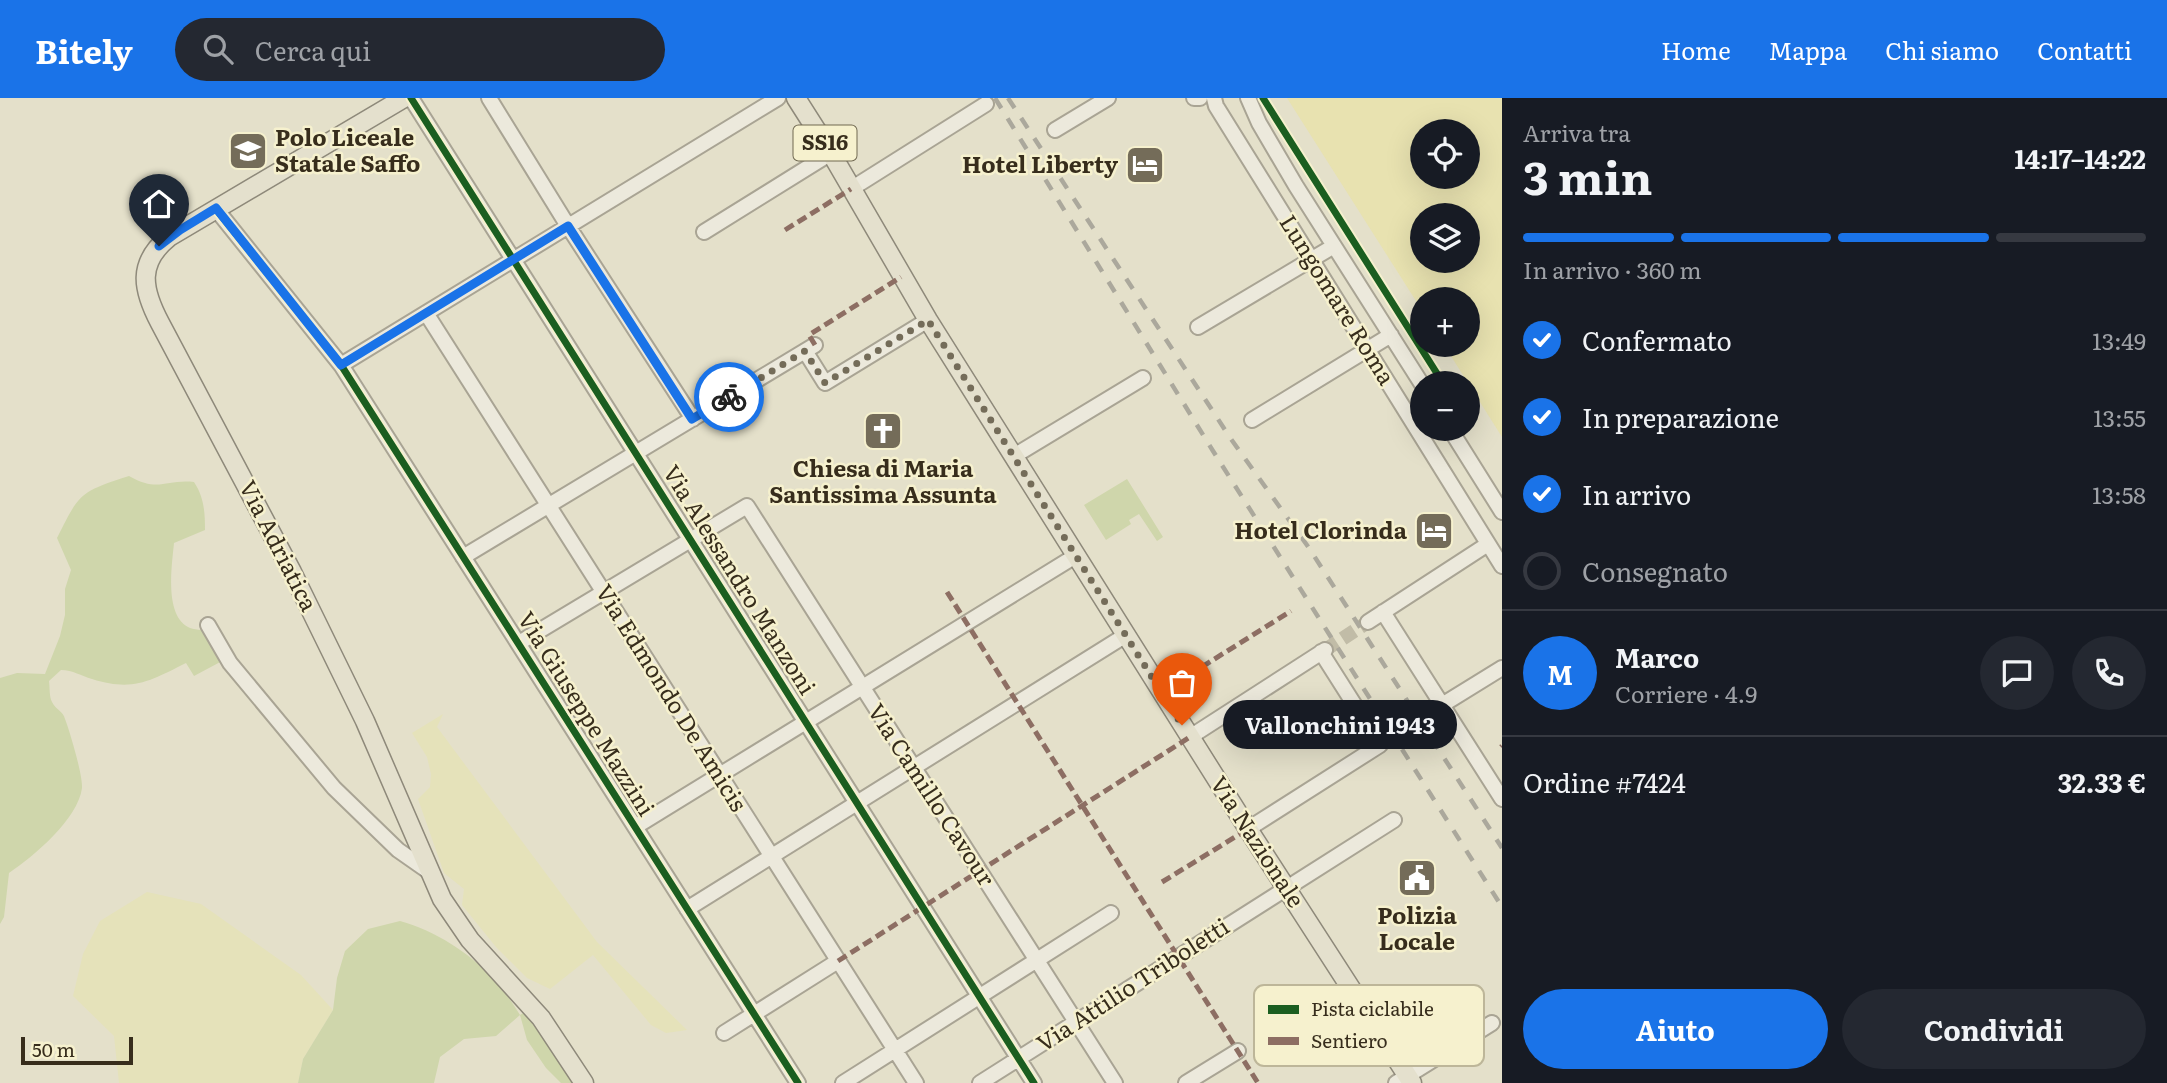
<!DOCTYPE html>
<html lang="it">
<head>
<meta charset="utf-8">
<style>
  :root { --surface:#171b24; --page:#242831; --text:#f1f3f6; --muted:#9ea1a6; --line:#363941; --accent:#1a73e8 }
  body { margin:0; font-family:Literata,serif; background:var(--page); color:var(--text); height:100vh; display:flex; flex-direction:column; font-size:26px; white-space:nowrap }
  * { box-sizing:border-box; margin:0 }
  p { font-size:23px; color:var(--muted) }
  .icon { flex:none; width:38px; height:38px; fill:none; stroke:currentColor; stroke-width:2; stroke-linecap:round; stroke-linejoin:round }
  .map { position:relative; flex:1; overflow:hidden }
  .drawer { display:flex; flex-direction:column; background:var(--surface); width:665px }
  .drawer>* { flex:none }
  .buttons { position:absolute; left:1410px; top:21px; display:grid; gap:14px }
  .buttons a { display:grid; place-items:center; width:70px; height:70px; border-radius:50%; background:var(--surface); box-shadow:0 7px 28px #0002; font-size:35px }
  .scale { position:absolute; left:21px; bottom:18px; width:112px; box-sizing:border-box; padding-left:7px; border:4px solid #372d1c; border-top:0; font-size:19px; line-height:24px; white-space:nowrap; color:#372d1c; -webkit-text-stroke:5px #f6f1ce; paint-order:stroke }
  .pin { position:absolute; display:grid; place-items:center; width:60px; height:60px; color:#fff; margin:-72px -30px; border-radius:50% 50% 50% 0; rotate:-45deg; box-shadow:0 0 7px #0007 }
  .pin .icon { rotate:45deg }
  .courier { position:absolute; display:grid; place-items:center; width:70px; height:70px; margin:-35px; border:5px solid #1a73e8; border-radius:50%; background:#fff; color:#222; box-shadow:0 2px 9px #0007 }
  .bubble { position:absolute; height:49px; border-radius:24px; background:var(--surface); box-shadow:0 7px 28px #0002; font-size:23px; font-weight:700; line-height:49px; text-align:center }
  .headline em { font-style:normal; font-weight:700 }
  .headline div { display:flex; flex-direction:column-reverse }
  .headline { display:flex; align-items:center; justify-content:space-between; height:119px; padding:0 21px }
  h1 { font-size:46px; font-weight:700; line-height:52px }
  .bar { display:grid; grid-template-columns:repeat(4,1fr); gap:10px 7px; align-content:center; height:84px; padding:0 21px }
  .bar i { height:9px; border-radius:5px; background:var(--line) }
  .bar .current { background:var(--accent) }
  .bar p { grid-column:span 4 }
  .line { display:flex; align-items:center; gap:18px; padding:0 21px; border-top:2px solid var(--line) }
  .line div { flex:1 }
  .round { display:grid; place-items:center; flex:none; width:74px; height:74px; border-radius:37px; background:var(--page) }
  ol { padding:0 21px; list-style:none }
  li { display:flex; align-items:center; gap:21px; height:77px }
  li p { margin-inline-start:auto }
  li .icon { padding:7px; border-radius:50%; background:var(--accent); color:#fff; stroke-width:4 }
  li:last-child { color:var(--muted) }
  li i { width:38px; height:38px; border:4px solid var(--line); border-radius:50% }
  .cta { display:flex; gap:14px; margin-top:auto; padding:14px 21px }
  .cta a { flex:1; height:80px; border-radius:42px; background:var(--accent); color:#fff; font-size:28px; font-weight:700; line-height:80px; text-align:center }
  .cta a+a { background:var(--page); color:var(--text) }
  header { display:flex; align-items:center; gap:42px; box-sizing:border-box; height:98px; padding:0 35px; background:var(--accent); color:#fff }
  header strong { font-size:33px }
  nav { display:flex; gap:38px; margin-inline-start:auto; font-size:24px }
  .search { width:490px; height:63px; background:var(--page); display:flex; align-items:center; gap:18px; box-sizing:border-box; padding:0 24px; border-radius:38px; color:var(--muted); font-size:26px }
  main { display:flex; flex:1; min-height:0 }
  .map>svg:first-child { display:block }
</style>
</head>
<body>
<header>
<strong>Bitely</strong>
<div class="search"><svg class="icon" aria-label="search" viewBox="0 0 24 24"><circle cx="10" cy="10" r="6"/><path d="M15 15l6 6"/></svg>Cerca qui</div>
<nav><a>Home</a><a>Mappa</a><a>Chi siamo</a><a>Contatti</a></nav>
</header>
<main>
<div class="map">
<svg width="1502" height="985" viewBox="0 0 1502 985">
  <rect width="100%" height="100%" fill="#e4e0ca"/>
  <path fill="#e5e2ba" d="M443,616L437,629L597,844L687,932L666,935L651,927L593,857L550,891L527,880L496,849L462,807L464,791L444,775L418,701L430,689L431,676L427,659L412,635Z
    M147,794L201,806L301,877L333,912L303,961L298,985H119L114,938L73,898L83,856L100,823Z"/>
  <path fill="#cfd6ab" d="M129,378C159,395 165,381 194,384C204,399 205,414 205,432L174,445C172,467 164,516 188,529C193,532 203,532 210,533L224,562L194,578L186,565C150,583 133,594 92,581C81,578 73,572 61,572L49,583C50,590 49,598 52,604C56,612 63,613 65,621C70,634 83,678 82,690C78,721 34,758 9,775L4,819L0,826V580L17,575L45,576L60,538L65,517V491L71,472L57,440C80,394 80,394 129,378Z
    M1127,381L1163,439L1157,443L1139,416L1129,422L1131,426L1106,442L1084,407Z
    M400,823C436,833 468,854 494,881C504,891 512,905 520,917L530,911L582,985H561L546,970L527,942L520,917L496,938L464,941L440,959L434,985H298L303,961L333,912L337,880L345,853L368,831Z"/>
  <path fill="#e8e2b0" fill-rule="evenodd" d="M1287,0H1502V339L1444,247H1468V201H1423V214ZM1423,33H1468V79H1423ZM1423,117H1468V163H1423Z"/>
  <g fill="none" stroke-linecap="round" stroke-linejoin="round">
    <path stroke="#c1bca7" stroke-width="14" stroke-dasharray="14 7" stroke-linecap="butt" d="M1325,552L1368,524"/>
    <g stroke="#a9a494" stroke-width="18">
      <path id="minor" d="M411,0L1034,985
        M489,0L568,128L693,321
        M1194,0H1200
        M1214,0L1216,8L1502,468
        M1248,0L1259,25L1296,88L1423,288
        M1055,32L1108,0
        M851,91L986,6
        M216,111L341,267L798,985
        M704,134L831,55
        M426,215L916,985
        M1198,229L1334,148
        M805,253L825,285L928,222
        M341,267L778,0
        M1252,322L1391,237
        M1450,331L1502,414
        M1014,358L1143,280
        M463,459L815,247
        M1383,514L1502,701
        M1368,524L1488,446
        M208,527L230,565L334,690L398,752L428,773
        M519,545L747,408L1115,985
        M1442,607L1502,570
        M1190,639L1325,552
        M635,729L1077,457
        M1248,731L1380,647L1321,554
        M687,811L1126,537
        M724,935L838,863
        M843,985L1111,815
        M980,985L1394,722
        M1186,985L1238,953
        M1396,985L1492,925"/>
    </g>
    <g stroke="#8e897a" stroke-width="21">
      <path id="major" d="M404,0L169,139C137,165 142,191 160,225L292,474L365,623L442,801L470,842L541,920L584,985
        M796,0L831,55L928,222L1248,731L1412,985"/>
    </g>
    <use href="#minor" stroke="#ece9dc" stroke-width="14"/>
    <use href="#major" stroke="#e4e0cd" stroke-width="18"/>
    <path stroke="#aba89c" stroke-width="4.5" stroke-dasharray="12 12" stroke-linecap="butt" d="M995,0L1213,353L1502,809
      M1008,0L1231,341L1309,450L1502,750"/>
    <path stroke="#8d6e63" stroke-width="5" stroke-dasharray="10 5" stroke-linecap="butt" d="M785,132L851,91
      M815,247L809,237L901,179
      M947,494L1258,985
      M1189,577L1291,513
      M1162,594L1187,579
      M1501,649L1502,648
      M1162,784L1248,731
      M838,863L1190,639"/>
    <g stroke="#f6f1ce" stroke-width="11">
      <path id="cycleway" d="M411,0L1034,985
        M1263,0L1443,285
        M216,111L341,267L798,985"/>
    </g>
    <use href="#cycleway" stroke="#1b5e20" stroke-width="7"/>
  </g>
  <g fill="none" stroke-linecap="round" stroke-linejoin="round">
    <path stroke="#746c59" stroke-width="7" stroke-dasharray="0 12.6" d="M729,299L805,253L825,285L928,222L1182,627"/>
    <path stroke="#1a73e8" stroke-width="9" d="M159,148L180,132L216,110L341,267L568,128L692,321L729,299"/>
  </g>
  <defs>
    <g id="school-square" transform="scale(2.0125)"><rect x="-9" y="-9" width="18" height="18" rx="4" fill="#746c59" stroke="#f6f1ce"/><path d="M0-5L7-2L0 1L-7-2ZM-4 1L0 2.5L4 1V4Q0 6-4 4Z" fill="#fff"/></g>
    <g id="hotel-square" transform="scale(2.0125)"><rect x="-9" y="-9" width="18" height="18" rx="4" fill="#746c59" stroke="#f6f1ce"/><path d="M-6-4.5h1.5V1H6V5H4.5V3h-9V5H-6ZM-4 0a1.8 1.8 0 1 1 3.6 0ZM.5 0V-2.5h3Q6-2.5 6 0Z" fill="#fff"/></g>
    <g id="church-square" transform="scale(2.0125)"><rect x="-9" y="-9" width="18" height="18" rx="4" fill="#746c59" stroke="#f6f1ce"/><path d="M-1.2-6h2.4v3.5h3.3v2.4h-3.3V6h-2.4V-.1h-3.3v-2.4h3.3Z" fill="#fff"/></g>
    <g id="civic-square" transform="scale(2.0125)"><rect x="-9" y="-9" width="18" height="18" rx="4" fill="#746c59" stroke="#f6f1ce"/><path d="M-.6-6.5H3V-4.5H.6V-3L4-1V1h2V6H-6V1h2V-1L-.6-3ZM-1.2 2.5V6h2.4V2.5Z" fill="#fff"/></g>
  </defs>
  <g fill-rule="evenodd">
    <use href="#school-square" x="248" y="53"/>
    <use href="#hotel-square" x="1145" y="67"/>
    <use href="#church-square" x="883" y="333"/>
    <use href="#hotel-square" x="1434" y="433"/>
    <use href="#civic-square" x="1417" y="780"/>
  </g>
  <g text-anchor="middle" stroke-width="5" stroke-linejoin="round" paint-order="stroke">
    <rect fill="#f6f1ce" stroke="#706851" stroke-width="2" x="793.5" y="27.5" width="63" height="35" rx="5"/>
    <g font-size="21" font-weight="bold" fill="#372d1c">
      <text x="825" y="52">SS16</text>
    </g>
    <g font-size="23" font-weight="bold" fill="#372d1c" stroke="#f6f1ce" text-anchor="end">
      <text x="275" y="48" text-anchor="start">Polo Liceale<tspan x="275" dy="26">Statale Saffo</tspan></text>
      <text x="1118" y="75">Hotel Liberty</text>
      <text x="883" y="379" text-anchor="middle">Chiesa di Maria<tspan x="883" dy="26">Santissima Assunta</tspan></text>
      <text x="1407" y="441">Hotel Clorinda</text>
      <text x="1417" y="826" text-anchor="middle">Polizia<tspan x="1417" dy="26">Locale</tspan></text>
    </g>
    <g font-size="23" fill="#372d1c" stroke="#f6f1ce">
      <text transform="translate(1337 202) rotate(58)" y="8">Lungomare Roma</text>
      <text transform="translate(278 448) rotate(63)" y="8">Via Adriatica</text>
      <text transform="translate(739 482) rotate(58)" y="8">Via Alessandro Manzoni</text>
      <text transform="translate(671 600) rotate(58)" y="8">Via Edmondo De Amicis</text>
      <text transform="translate(586 616) rotate(58)" y="8">Via Giuseppe Mazzini</text>
      <text transform="translate(931 697) rotate(57)" y="8">Via Camillo Cavour</text>
      <text transform="translate(1257 744) rotate(57)" y="8">Via Nazionale</text>
      <text transform="translate(1133 887) rotate(-33)" y="8">Via Attilio Triboletti</text>
    </g>
  </g>
  <rect x="1254" y="887" width="230" height="81" rx="10" fill="#f6f1ce" stroke="#bdb699" stroke-width="2"/>
  <rect x="1268" y="907" width="31" height="9" fill="#1b5e20"/>
  <rect x="1268" y="939" width="31" height="8" fill="#8d6e63"/>
  <g font-size="19" fill="#372d1c">
    <text x="1311" y="918">Pista ciclabile</text>
    <text x="1311" y="950">Sentiero</text>
  </g>
</svg>
<div class="buttons">
<a><svg class="icon" aria-label="locate" viewBox="0 0 24 24"><circle cx="12" cy="12" r="6"/><path d="M12 2v4M12 18v4M2 12h4M18 12h4"/></svg></a>
<a><svg class="icon" aria-label="layers" viewBox="0 0 24 24"><path d="M12 4l9 5-9 5-9-5zM3 14l9 5 9-5"/></svg></a>
<a>+</a>
<a>−</a>
</div>
<div class="scale">50 m</div>
<div class="pin" style="left:1182px;top:627px;background:#ea580c"><svg class="icon" aria-label="bag" viewBox="0 0 24 24"><path d="M5 8h14l-1 12H6zM9 8a3 3 0 0 1 6 0"/></svg></div>
<div class="pin" style="left:159px;top:148px;background:#1f2937"><svg class="icon" aria-label="home" viewBox="0 0 24 24"><path d="M3 11l9-7 9 7M6 9v11h12V9"/></svg></div>
<div class="courier" style="left:729px;top:299px"><svg class="icon" aria-label="bike" viewBox="0 0 24 24"><circle cx="6" cy="16" r="4"/><circle cx="18" cy="16" r="4"/><path d="M6 16l4-8h5l3 8M10 8l3 8H6M13 5h3"/></svg></div>
<div class="bubble" style="left:1223px;top:602px;width:234px">Vallonchini 1943</div>
</div>
<section class="drawer">
<div class="headline"><div><h1>3 min</h1><p>Arriva tra</p></div><em>14:17–14:22</em></div>
<div class="bar"><i class="current"></i><i class="current"></i><i class="current"></i><i></i><p>In arrivo · 360 m</p></div>
<ol>
<li><svg class="icon" aria-label="check" viewBox="0 0 24 24"><path d="M5 12l5 5 9-10"/></svg>Confermato<p>13:49</p></li>
<li><svg class="icon" aria-label="check" viewBox="0 0 24 24"><path d="M5 12l5 5 9-10"/></svg>In preparazione<p>13:55</p></li>
<li><svg class="icon" aria-label="check" viewBox="0 0 24 24"><path d="M5 12l5 5 9-10"/></svg>In arrivo<p>13:58</p></li>
<li><i></i>Consegnato</li>
</ol>
<div class="line" style="height:126px"><b class="round" style="background:var(--accent);color:#fff">M</b><div><b>Marco</b><p>Corriere · 4.9</p></div><a class="round"><svg class="icon" aria-label="chat" viewBox="0 0 24 24"><path d="M4 5h16v11H9l-5 4z"/></svg></a><a class="round"><svg class="icon" aria-label="phone" viewBox="0 0 24 24"><path d="M5 4h4l2 5-3 2q2 4 5 5l2-3 5 2v4C11 20 4 13 5 4z"/></svg></a></div>
<div class="line" style="height:91px"><div>Ordine #7424</div><b>32.33 €</b></div>
<div class="cta"><a>Aiuto</a><a>Condividi</a></div>
</section>
</main>
</body>
</html>
